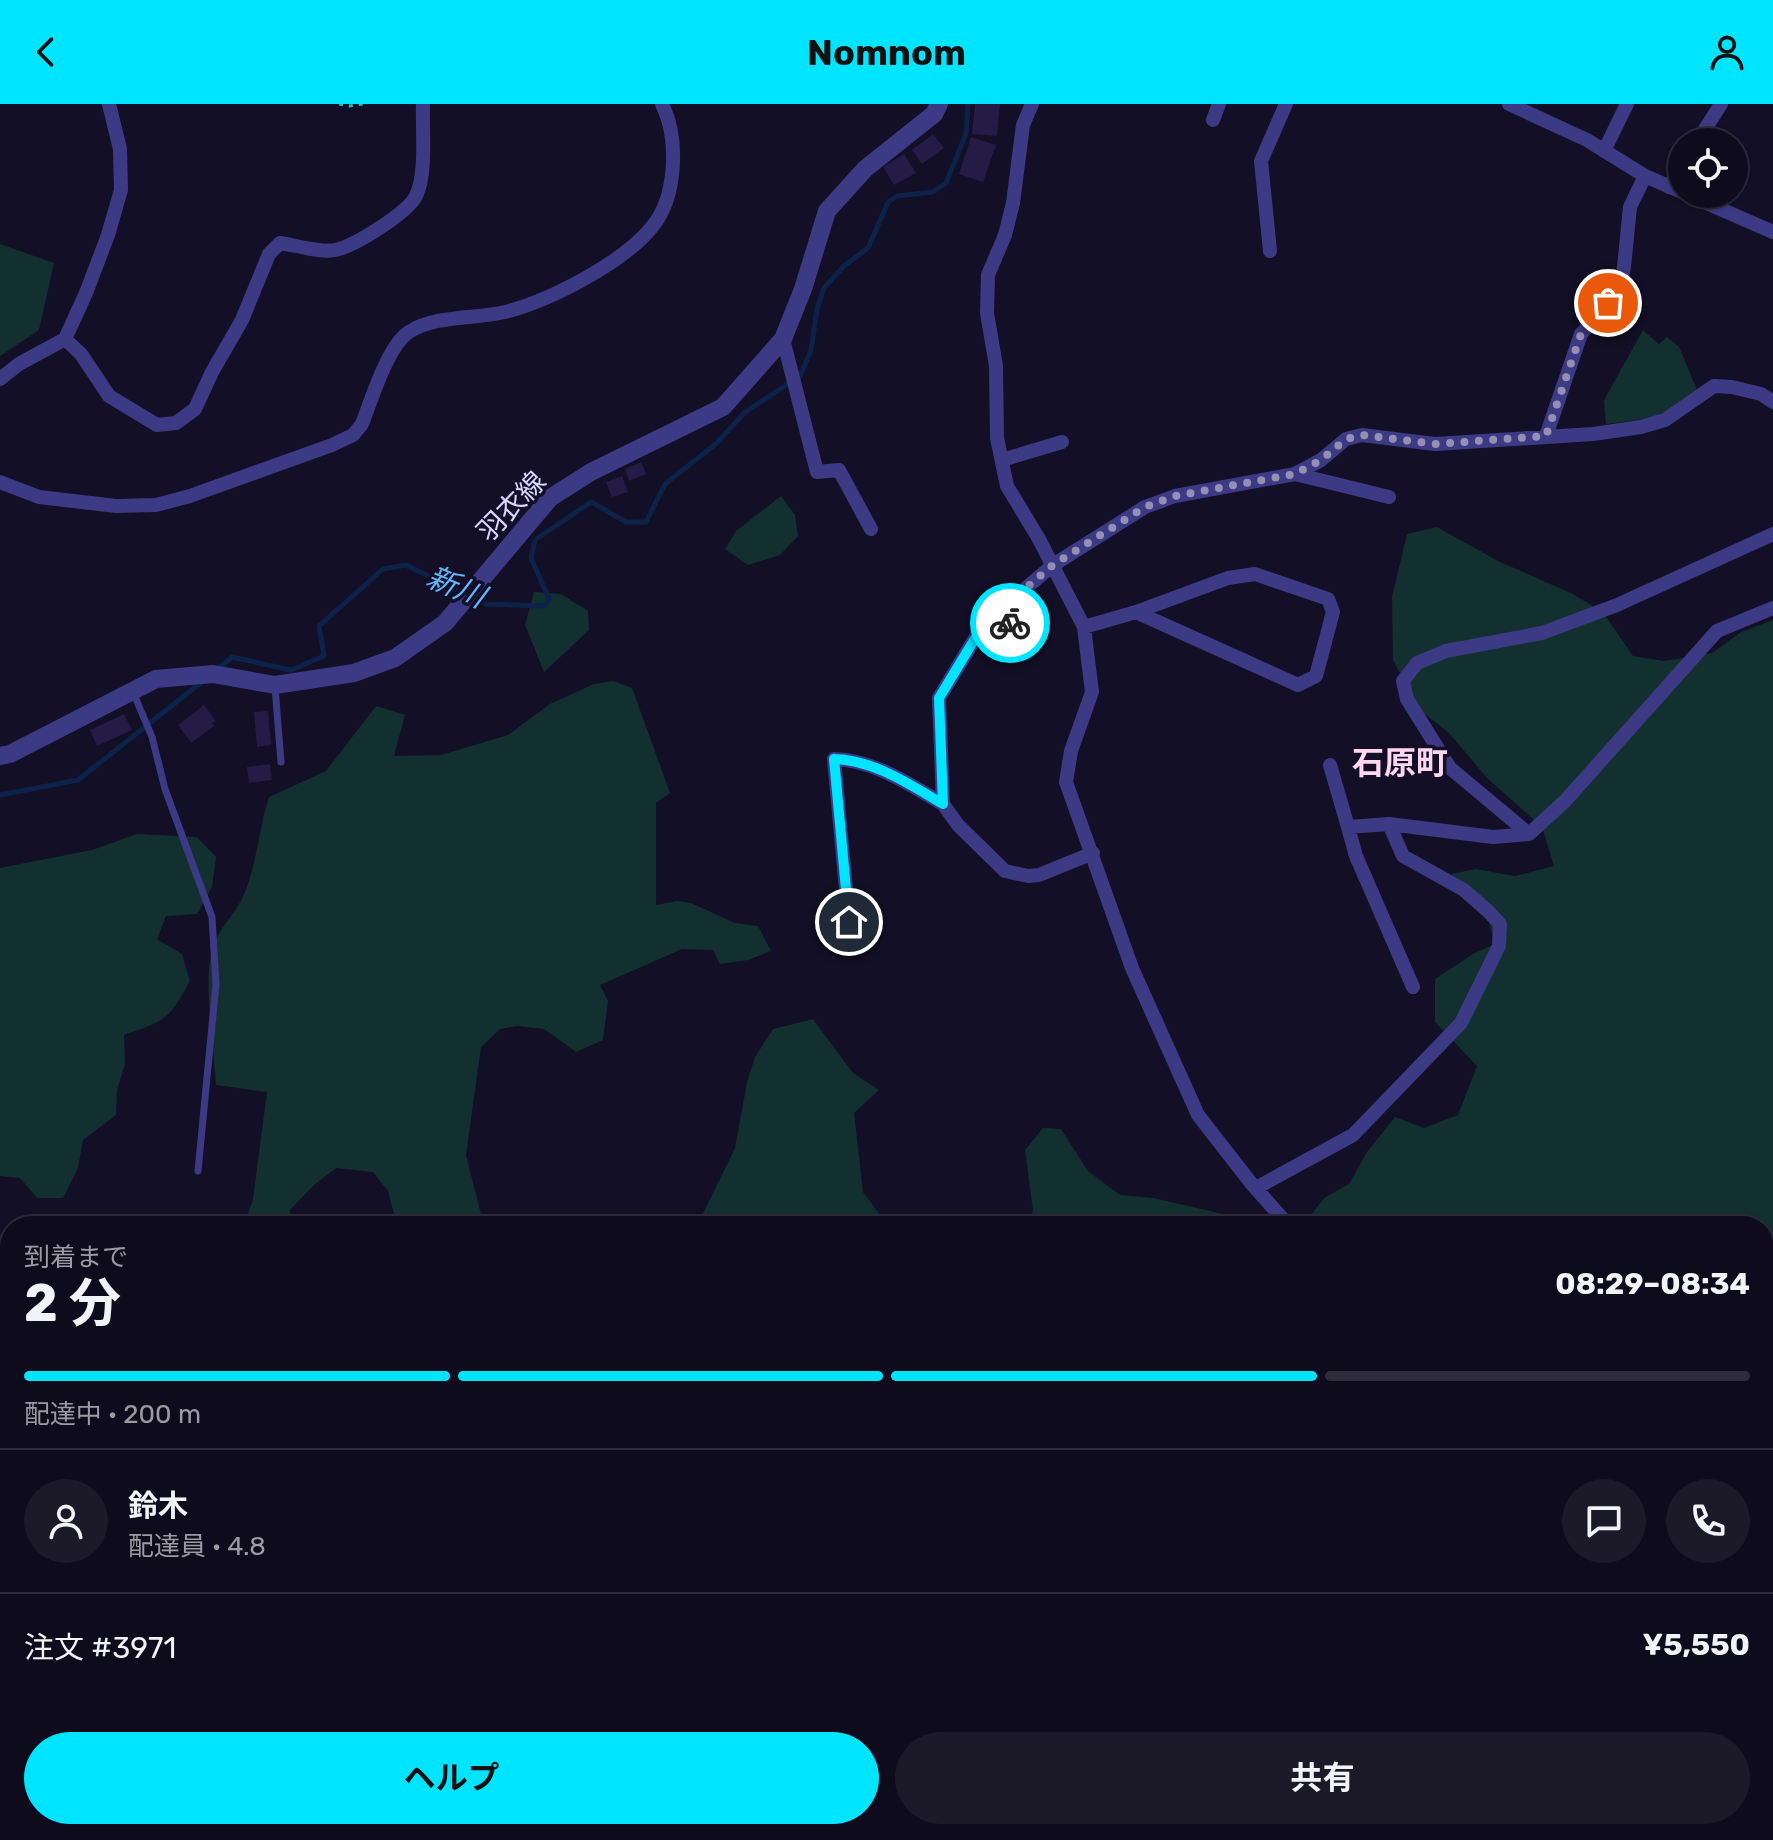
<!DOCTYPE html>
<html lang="ja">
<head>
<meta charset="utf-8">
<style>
  :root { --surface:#0e0b1c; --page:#1c1929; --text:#f1f3f6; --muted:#9b9ba3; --line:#2e2b3b; --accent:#00e5ff }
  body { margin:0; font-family:Rubik,"Noto Sans JP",sans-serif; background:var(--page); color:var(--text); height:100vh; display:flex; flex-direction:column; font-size:30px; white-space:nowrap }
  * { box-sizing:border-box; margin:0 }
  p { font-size:26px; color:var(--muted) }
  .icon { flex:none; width:44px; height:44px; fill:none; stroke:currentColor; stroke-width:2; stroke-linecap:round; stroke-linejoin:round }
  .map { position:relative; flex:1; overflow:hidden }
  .panel { position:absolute; left:0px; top:1112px; width:1774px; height:624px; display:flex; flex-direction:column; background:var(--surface); border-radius:32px 32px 0 0; box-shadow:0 2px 6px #0004,0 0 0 2px var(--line) }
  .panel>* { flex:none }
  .tools { position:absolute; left:1668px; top:24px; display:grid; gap:16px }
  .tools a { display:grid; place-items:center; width:80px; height:80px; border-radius:50%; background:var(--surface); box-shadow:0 2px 6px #0004,0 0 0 2px var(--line); font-size:40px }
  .pin { position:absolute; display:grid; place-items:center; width:68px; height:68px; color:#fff; margin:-34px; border:4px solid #fff; border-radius:50%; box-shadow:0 2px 8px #0007 }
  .courier { position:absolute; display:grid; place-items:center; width:80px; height:80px; margin:-40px; border:6px solid #00e5ff; border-radius:50%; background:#fff; color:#222; box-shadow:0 2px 10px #0007 }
  .head em { font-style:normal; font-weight:700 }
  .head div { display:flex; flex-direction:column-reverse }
  .head { display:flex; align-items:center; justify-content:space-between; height:136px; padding:0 24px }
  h1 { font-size:52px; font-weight:700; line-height:60px }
  .bar { display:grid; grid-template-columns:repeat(4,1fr); gap:12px 8px; align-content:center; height:96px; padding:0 24px }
  .bar i { height:10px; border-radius:6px; background:var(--line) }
  .bar .on { background:var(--accent) }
  .bar p { grid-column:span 4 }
  .line { display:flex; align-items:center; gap:20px; padding:0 24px; border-top:2px solid var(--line) }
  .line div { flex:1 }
  .round { display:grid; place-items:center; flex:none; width:84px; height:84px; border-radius:42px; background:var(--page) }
  .button { display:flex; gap:16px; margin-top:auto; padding:16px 24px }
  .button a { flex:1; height:92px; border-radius:48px; background:var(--accent); color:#111; font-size:32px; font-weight:700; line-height:92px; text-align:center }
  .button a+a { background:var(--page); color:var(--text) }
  header { display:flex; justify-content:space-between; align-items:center; height:104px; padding:0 24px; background:var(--accent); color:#111; font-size:36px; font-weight:700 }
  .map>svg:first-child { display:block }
</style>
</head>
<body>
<header><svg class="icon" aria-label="back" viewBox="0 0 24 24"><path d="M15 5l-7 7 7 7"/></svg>Nomnom<svg class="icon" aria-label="person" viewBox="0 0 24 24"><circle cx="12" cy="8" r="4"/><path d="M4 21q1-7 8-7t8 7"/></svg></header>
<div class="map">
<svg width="1773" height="1736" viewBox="0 0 1773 1736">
  <rect width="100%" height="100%" fill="#130f26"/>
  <path fill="#12302f" d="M0,140L54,159L39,226L0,252Z
    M1643,226L1659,240L1667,233L1679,243L1697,286L1662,313L1606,320L1604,296Z
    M781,392L795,411L798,432L780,451L748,461L725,445L736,427Z
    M1437,423L1500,458L1571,489L1591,501L1607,514L1633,552L1664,557L1712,549L1741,528L1773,516V1340L1764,1342V1122H1303L1324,1094L1349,1080L1367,1048L1395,1013L1424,1024L1458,1011L1477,962L1435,918V875L1473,850L1495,840L1483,797L1451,770L1476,765L1515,772L1554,762L1542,723L1487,674L1449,629L1421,607L1393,556L1392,493L1407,430Z
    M534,488L561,490L588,507L589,526L544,568L525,521Z
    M613,577L632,584L670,689L656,699V801L677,797L691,799L735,819L758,822L771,847L748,856L720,860L713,846L682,845L600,881L608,897L603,936L576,948L544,925L517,922L500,925L481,943L466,1051L484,1122H397L388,1087L373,1068L336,1064L314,1081L290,1106L292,1122H244L253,1095L267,988L216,981C214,944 203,880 212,846C219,822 237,809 245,788C257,758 259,724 269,693L326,667L376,602L405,611L394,652L441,651L508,631L550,600L594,580Z
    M137,730L197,733L216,753L212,783L197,810L166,812L157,835L182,850L190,877C169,916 165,917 124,931L125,960L117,986L116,1011L83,1036L78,1064L63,1094H37L20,1074L0,1072V764L92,746Z
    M813,915L853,969L879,986L854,1009L863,1088L881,1112L875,1122H697L735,1044L747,978L755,953L773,925Z
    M1043,1024L1061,1025L1088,1067L1120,1091L1153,1094L1258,1118L1260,1122H1029L1033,1106L1025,1046Z
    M1012,1726H1134L1136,1736H1026L1027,1731Z"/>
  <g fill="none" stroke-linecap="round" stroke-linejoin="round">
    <path stroke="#0c2248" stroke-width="5" d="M472,493L486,500L544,502L549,495L531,454L535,436L591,398L626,418H646L665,380L717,339L744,309L800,272L811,246L817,205L824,184L844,162L868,144L888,98L897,92L933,88L946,79L966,30L968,0
      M217,566L232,553L291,566L324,552L319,522L383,465L406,461L463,489
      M0,691L78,676L203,577"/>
    <path stroke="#0c2248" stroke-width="30" d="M1764,1642L1773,1634
      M1626,1736L1640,1726"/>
  </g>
  <path fill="#241b47" d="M975,0H1000L997,32L972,30Z
    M933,30L944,44L922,60L912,46Z
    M971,33L996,41L983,78L959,70Z
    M904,50L916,69L894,81L883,63Z
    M641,358L646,370L629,377L625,365Z
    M622,372L628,388L612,393L606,378Z
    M204,601L216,617L212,619L214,622L191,639L178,621Z
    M268,607L271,641L257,643L254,608Z
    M124,610L132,626L97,642L90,626Z
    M270,660L272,676L249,679L247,663Z"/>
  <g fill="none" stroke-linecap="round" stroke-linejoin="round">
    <path stroke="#2fb8b0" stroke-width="3" stroke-dasharray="4 6" stroke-linecap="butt" d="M339,0L349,2L363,0"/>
    <path stroke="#3d3a85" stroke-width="7" d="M275,583L281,658
      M133,588L152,633L165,685L212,813L216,880L198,1067"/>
    <path stroke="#3d3a85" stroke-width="14" d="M1032,0L1023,21L1013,99L1005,131L988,171L987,209L996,262L997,334L1007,382L1039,435L1084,523L1092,588L1071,647L1066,678L1132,864L1198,1011L1251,1079L1289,1122
      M1509,0L1587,36L1645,72L1682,88
      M1213,16L1219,0
      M1697,38L1721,0
      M1604,47L1627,0
      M1669,83L1682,62
      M1686,90L1773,128
      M1270,147L1261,57L1286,0
      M65,235L81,250L109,292L157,321L176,319L195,305L212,268L242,216L269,150L280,139C294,141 322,149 335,146C355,142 407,109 416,92C427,70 422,25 423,0
      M783,235L817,368L839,366L871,425
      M0,275L19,260L65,235L86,189L108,131L121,86L120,45L109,0
      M1546,332L1581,230L1620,185L1624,163L1630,103L1645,72
      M1002,356L1062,338
      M1295,370L1389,393
      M0,378L39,393L116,402L156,401L190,392L332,341L353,331L362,320C371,297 388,241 409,228C435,211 475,215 505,208C549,197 623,159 652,123C677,93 679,34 662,0
      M1084,523L1136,508L1228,474L1255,470L1328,495L1333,508L1316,572L1298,581L1136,508
      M1330,661L1348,723
      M1389,720L1348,723L1356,752L1413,883
      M1529,730L1450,664L1407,595L1403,577L1417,559L1446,547L1542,529L1617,501L1773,430
      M1093,749L1039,771L1028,772L1005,767L958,721L943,700L939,594L982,523L1010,521L1026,484L1053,461L1145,403L1175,392L1295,370L1321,356L1346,335L1362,331L1435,340L1593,330L1641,323L1665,316L1714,282L1732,283L1761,290L1773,298
      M849,818L834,655C874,656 909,680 943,700
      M1256,1084L1353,1031L1461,919L1499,842L1500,820L1489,808L1464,786L1403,752L1389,720L1493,733L1529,730L1565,697L1717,527L1773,504
      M0,1302L10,1300
      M0,1370L10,1372
      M0,1461L10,1457
      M0,1546L10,1542
      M0,1639L10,1635
      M1764,1671L1773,1663
      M227,1726L238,1736
      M1241,1726L1243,1736
      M1521,1726L1522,1736
      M27,1736L40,1726
      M148,1736L161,1726
      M1350,1736L1353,1726
      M1684,1736L1696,1726"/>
    <path stroke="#3d3a85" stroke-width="18" d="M0,652L10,650L156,575L213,570L275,581L354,569L395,554L445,519L550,394L591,368L723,303L783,235L803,185L827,107L865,65L934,10L939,0"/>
    <path stroke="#6f6bff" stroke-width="20" d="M1764,1367L1773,1366
      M840,1736L852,1726"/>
  </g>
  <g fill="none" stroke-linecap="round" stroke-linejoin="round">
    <path stroke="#948fb3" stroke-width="8" stroke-dasharray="0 14.4" d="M1010,519L1026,484L1053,461L1145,403L1175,392L1295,370L1321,356L1346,335L1362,331L1435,340L1546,332L1581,230L1608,199"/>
    <path stroke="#00e5ff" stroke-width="10" d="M849,818L834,655C874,656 909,680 943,700L939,594L982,523L1010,519"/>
  </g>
  <g text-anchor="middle" stroke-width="7" stroke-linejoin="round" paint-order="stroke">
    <g font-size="28" fill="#d9d4ff" stroke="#130f26">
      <text transform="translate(511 402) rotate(-46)" y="10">羽衣線</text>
    </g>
    <g font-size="30" font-style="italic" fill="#62b6ff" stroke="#130f26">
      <text transform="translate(456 483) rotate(23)" y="10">新川</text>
    </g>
    <g font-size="32" font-weight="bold" fill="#ffd6f0" stroke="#130f26">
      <text x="1400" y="670">石原町</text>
    </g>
  </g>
</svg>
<div class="tools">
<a><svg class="icon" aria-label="locate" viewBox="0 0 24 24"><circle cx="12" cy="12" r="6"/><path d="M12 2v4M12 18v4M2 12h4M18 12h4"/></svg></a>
</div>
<div class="pin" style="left:1608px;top:199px;background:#ea580c"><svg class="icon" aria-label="bag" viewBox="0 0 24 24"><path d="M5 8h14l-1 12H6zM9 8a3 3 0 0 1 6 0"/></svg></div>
<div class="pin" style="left:849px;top:818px;background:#1f2937"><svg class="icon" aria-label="home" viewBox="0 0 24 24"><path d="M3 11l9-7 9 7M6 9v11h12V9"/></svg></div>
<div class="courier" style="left:1010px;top:519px"><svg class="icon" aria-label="bike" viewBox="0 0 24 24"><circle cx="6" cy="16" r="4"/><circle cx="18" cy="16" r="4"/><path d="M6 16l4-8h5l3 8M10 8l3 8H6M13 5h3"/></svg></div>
<section class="panel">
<div class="head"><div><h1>2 分</h1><p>到着まで</p></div><em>08:29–08:34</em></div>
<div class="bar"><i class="on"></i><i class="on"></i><i class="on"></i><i></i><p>配達中 · 200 m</p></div>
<div class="line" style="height:144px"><a class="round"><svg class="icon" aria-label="person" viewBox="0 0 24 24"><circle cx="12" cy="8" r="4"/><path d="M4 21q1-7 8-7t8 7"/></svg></a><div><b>鈴木</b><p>配達員 · 4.8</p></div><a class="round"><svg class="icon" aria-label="chat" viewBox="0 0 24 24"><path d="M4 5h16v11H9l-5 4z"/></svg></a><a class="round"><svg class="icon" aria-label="phone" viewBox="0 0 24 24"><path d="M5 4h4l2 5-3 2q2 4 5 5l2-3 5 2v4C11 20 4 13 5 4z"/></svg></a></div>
<div class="line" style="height:104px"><div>注文 #3971</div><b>¥5,550</b></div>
<div class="button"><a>ヘルプ</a><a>共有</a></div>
</section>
</div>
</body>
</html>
